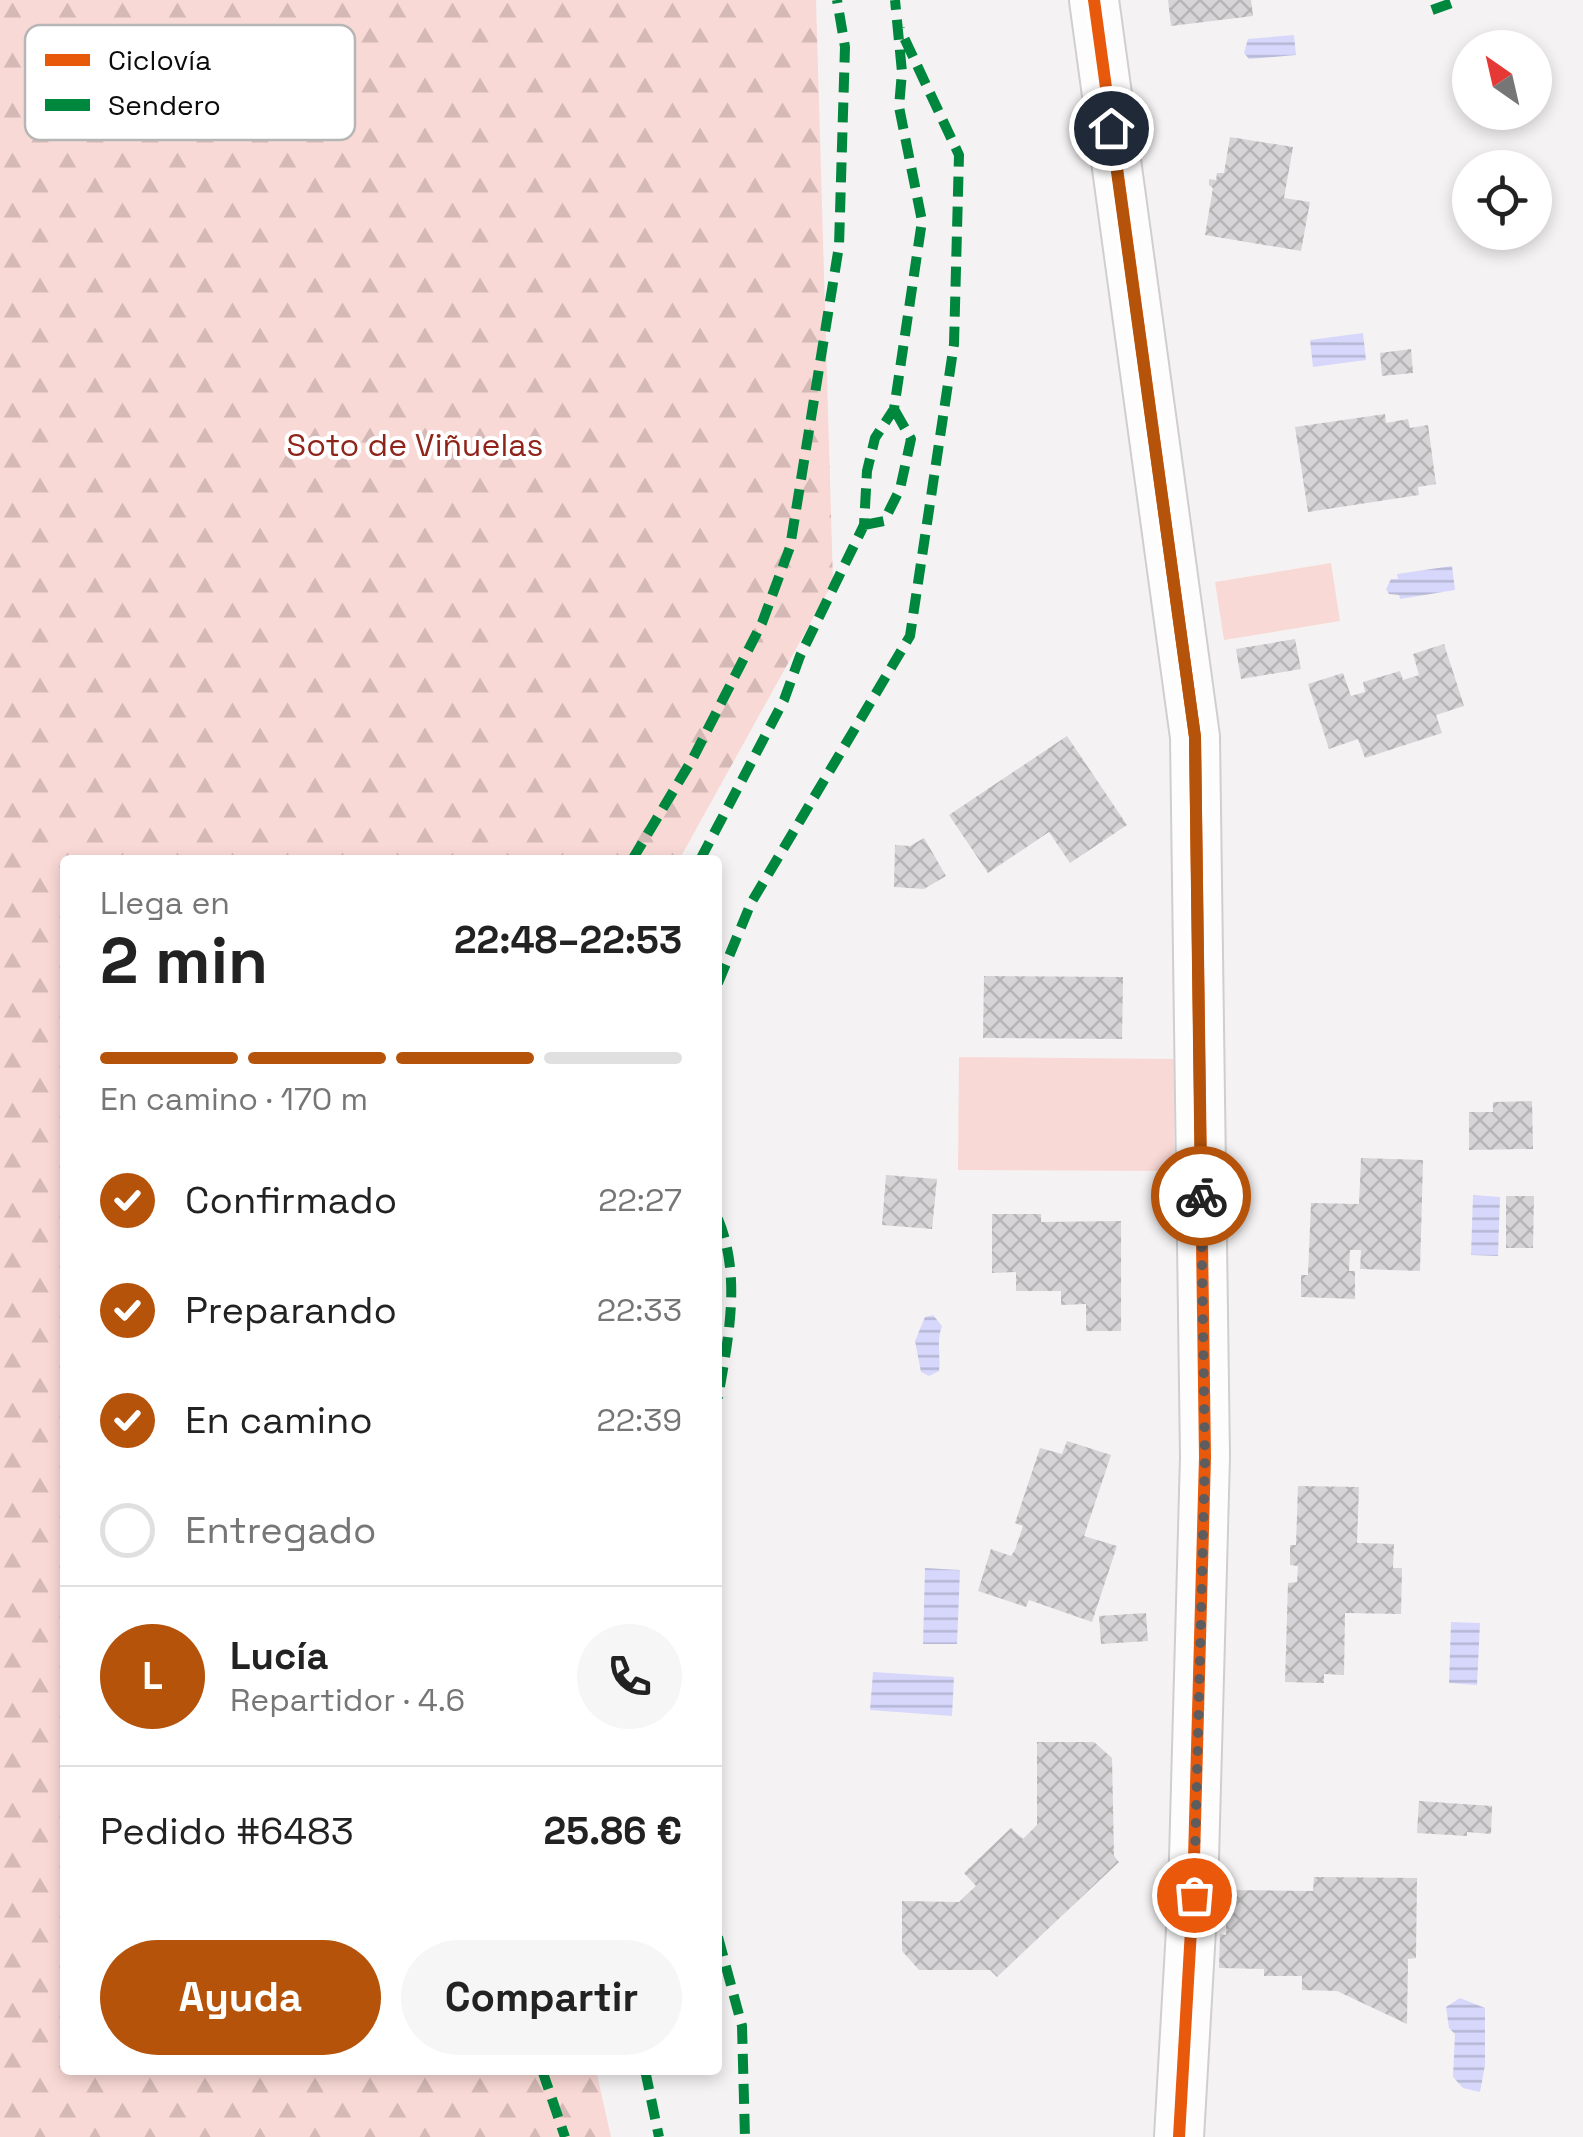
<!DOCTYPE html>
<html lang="es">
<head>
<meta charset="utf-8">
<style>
  :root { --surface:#fff; --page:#f6f6f6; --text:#222; --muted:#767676; --line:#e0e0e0; --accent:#b45309 }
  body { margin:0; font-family:"Space Grotesk",sans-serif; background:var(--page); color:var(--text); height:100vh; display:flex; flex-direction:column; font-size:38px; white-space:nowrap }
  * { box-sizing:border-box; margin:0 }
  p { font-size:32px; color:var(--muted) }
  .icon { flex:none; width:55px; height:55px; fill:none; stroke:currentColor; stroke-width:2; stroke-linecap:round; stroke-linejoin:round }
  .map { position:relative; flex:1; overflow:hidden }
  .details { position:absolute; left:60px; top:855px; width:662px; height:1220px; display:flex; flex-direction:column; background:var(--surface); border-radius:10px; box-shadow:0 5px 15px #0003 }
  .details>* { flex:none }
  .needle { width:65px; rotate:326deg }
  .tools { position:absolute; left:1452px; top:30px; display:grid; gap:20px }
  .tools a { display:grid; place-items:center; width:100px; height:100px; border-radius:50%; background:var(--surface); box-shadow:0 5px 15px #0003; font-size:50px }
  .pin { position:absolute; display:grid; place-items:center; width:85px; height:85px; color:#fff; margin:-42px; border:5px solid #fff; border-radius:50%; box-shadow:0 2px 10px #0007 }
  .courier { position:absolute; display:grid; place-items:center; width:100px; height:100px; margin:-50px; border:8px solid #b45309; border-radius:50%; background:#fff; color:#222; box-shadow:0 2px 12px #0007 }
  .headline em { font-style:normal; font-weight:700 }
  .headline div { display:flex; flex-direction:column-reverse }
  .headline { display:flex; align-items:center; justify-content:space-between; height:170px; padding:0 40px }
  h1 { font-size:65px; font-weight:700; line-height:75px }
  .bar { display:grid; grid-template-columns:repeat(4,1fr); gap:15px 10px; align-content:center; height:120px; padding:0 40px }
  .bar i { height:12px; border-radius:8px; background:var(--line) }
  .bar .current { background:var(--accent) }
  .bar p { grid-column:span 4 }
  .line { display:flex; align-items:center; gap:25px; padding:0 40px; border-top:2px solid var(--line) }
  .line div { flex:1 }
  .round { display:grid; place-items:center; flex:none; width:105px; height:105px; border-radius:52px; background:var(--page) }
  ol { padding:0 40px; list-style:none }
  li { display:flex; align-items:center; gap:30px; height:110px }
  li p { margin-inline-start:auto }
  li .icon { padding:10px; border-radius:50%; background:var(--accent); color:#fff; stroke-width:4 }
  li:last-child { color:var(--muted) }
  li i { width:55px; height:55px; border:5px solid var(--line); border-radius:50% }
  .action { display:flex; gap:20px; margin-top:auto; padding:20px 40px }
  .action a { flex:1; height:115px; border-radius:60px; background:var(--accent); color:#fff; font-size:40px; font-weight:700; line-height:115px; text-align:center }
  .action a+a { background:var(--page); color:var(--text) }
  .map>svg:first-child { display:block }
</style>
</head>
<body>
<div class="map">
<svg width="1583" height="2137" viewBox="0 0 1583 2137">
  <defs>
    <pattern id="forest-firs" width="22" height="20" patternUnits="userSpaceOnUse" patternTransform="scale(2.5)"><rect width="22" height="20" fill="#f9d9d5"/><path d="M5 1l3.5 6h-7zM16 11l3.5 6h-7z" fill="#d4b9b6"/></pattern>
    <pattern id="water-rules" width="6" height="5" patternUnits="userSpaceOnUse" patternTransform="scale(2.5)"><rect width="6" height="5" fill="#d6d7fa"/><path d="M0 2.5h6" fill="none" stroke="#b6b7d5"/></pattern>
    <pattern id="building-cross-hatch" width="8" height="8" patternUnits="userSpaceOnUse" patternTransform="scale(2.5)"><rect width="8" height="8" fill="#d6d4d6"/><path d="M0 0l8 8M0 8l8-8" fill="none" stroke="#b6b5b6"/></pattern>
  </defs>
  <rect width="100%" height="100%" fill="#f5f2f4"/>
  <path fill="url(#forest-firs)" d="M0,0H816L833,582L679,860H65V2070H596L611,2137H0Z"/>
  <path fill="#f9d9d5" d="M1331,563L1340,621L1224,640L1215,582Z
    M959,1057L1175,1059L1174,1171L958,1170Z"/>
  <path fill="url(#water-rules)" d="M1294,35L1296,55L1249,59L1244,53L1248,39Z
    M1363,333L1366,360L1313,367L1310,340Z
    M1452,566L1455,590L1400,599L1399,595L1389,594L1386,589L1391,579H1398L1397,574Z
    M1473,1195L1500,1197L1498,1256L1471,1255Z
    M933,1315L942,1326C936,1342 941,1355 939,1371L929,1376L921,1372L915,1341L925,1317Z
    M925,1568L960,1570L957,1644H923Z
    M1451,1622L1480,1623L1477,1685L1449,1683Z
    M873,1672L954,1677L952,1716L870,1710Z
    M1460,1998L1485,2008V2065L1480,2092L1463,2088L1453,2077L1455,2034L1449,2028L1446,2007Z"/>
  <path fill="url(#building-cross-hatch)" d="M1168,0H1251L1253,16L1171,26Z
    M1230,137L1293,147L1284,198L1310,202L1301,251L1205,235L1213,188L1209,185V179L1216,180L1217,173H1224Z
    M1411,349L1413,373L1382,376L1380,353Z
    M1385,414L1386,423L1408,419L1410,428L1428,425L1436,484L1418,487L1419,495L1308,512L1295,427Z
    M1295,639L1301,669L1241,679L1236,649Z
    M1444,644L1464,706L1436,715L1442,733L1365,758L1358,739L1329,749L1308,684L1343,673L1351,696L1365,692L1363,682L1400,671L1403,680L1419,675L1413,654Z
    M1067,736L1127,825L1070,863L1049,832L988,873L949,815Z
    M924,838L946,876L924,889L894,887L895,845L910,846Z
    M984,976L1123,977L1122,1039L983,1038Z
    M1532,1101L1533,1149L1469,1150V1112H1493V1102Z
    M1361,1158L1423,1160L1420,1271L1360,1269L1361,1250H1350L1349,1271H1355V1299L1301,1297V1275H1308L1311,1203L1359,1204Z
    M886,1175L937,1179L932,1229L882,1225Z
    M1506,1196H1534L1533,1248H1506Z
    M992,1214H1041V1222L1121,1221V1331H1086V1304L1061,1305V1291H1016V1272L992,1273Z
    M1067,1441L1111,1455L1084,1536L1117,1546L1092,1622L1029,1600L1026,1607L978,1591L991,1549L1011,1556L1015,1550L1023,1526L1015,1523L1040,1448L1062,1454Z
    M1298,1486L1359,1487L1357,1543L1394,1544L1393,1568H1402L1401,1614L1345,1613L1344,1675L1324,1674V1683L1285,1682L1288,1583L1297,1582L1298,1566L1290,1565V1545H1296Z
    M1146,1613L1148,1641L1101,1644L1099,1616Z
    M1037,1742H1094L1112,1758L1114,1856L1119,1862L997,1977L990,1970H919L902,1951V1901L959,1902L976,1886L964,1873L1011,1828L1023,1839L1037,1825Z
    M1419,1801L1492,1806L1491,1834L1467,1832V1836L1417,1833Z
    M1314,1877L1417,1878L1416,1958L1408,1959L1407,2024L1337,1991L1302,1990V1976H1264V1969L1219,1968L1220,1934L1226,1935V1890L1313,1891Z"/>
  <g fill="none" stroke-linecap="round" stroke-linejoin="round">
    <g stroke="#d1ced0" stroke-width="52">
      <path id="minor" d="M1094,0L1195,737L1205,1457L1193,1895L1179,2137"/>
    </g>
    <use href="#minor" stroke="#fefdfd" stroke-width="48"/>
    <path stroke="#00873e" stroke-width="10" stroke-dasharray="20 10" stroke-linecap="butt" d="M1432,10L1460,0
      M864,525L884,521L900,489L911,439L894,409
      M632,860L693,758L762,623L790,547L839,246L845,47L837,0
      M700,860L784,700L800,656L864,525L867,471L875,438L894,409L922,221L899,107L902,72L895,0
      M718,983L751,903L910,636L954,344L959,155L900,29
      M718,1219C742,1277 728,1339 718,1398
      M718,1937L742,2026L745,2137
      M542,2070L565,2137
      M645,2070L659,2137"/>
    <g stroke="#fff" stroke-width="19">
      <path id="cycleway" d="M1094,0L1195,737L1205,1457L1193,1895L1179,2137"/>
    </g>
    <use href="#cycleway" stroke="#e8590c" stroke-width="12"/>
  </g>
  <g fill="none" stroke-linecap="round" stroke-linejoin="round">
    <path stroke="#5e5c5d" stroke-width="10" stroke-dasharray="0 18" d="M1194,1895L1205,1457L1201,1196"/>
    <path stroke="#b45309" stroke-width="12" d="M1111,128L1195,737L1201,1196"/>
  </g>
  <g text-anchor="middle" stroke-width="8" stroke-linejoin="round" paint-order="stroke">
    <g font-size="32" fill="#8f241a" stroke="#fff">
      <text x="415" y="456">Soto de Viñuelas</text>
    </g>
  </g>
  <rect x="25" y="25" width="330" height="115" rx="15" fill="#fff" stroke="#b6b6b6" stroke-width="2.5"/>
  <rect x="45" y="54" width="45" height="12" fill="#e8590c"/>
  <rect x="45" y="99" width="45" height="12" fill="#00873e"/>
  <g font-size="28" fill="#0c0b0c">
    <text x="108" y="70">Ciclovía</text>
    <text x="108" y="115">Sendero</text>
  </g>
</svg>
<div class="tools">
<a><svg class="needle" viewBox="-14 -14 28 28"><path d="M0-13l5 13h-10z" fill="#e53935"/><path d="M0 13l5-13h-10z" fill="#767676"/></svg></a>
<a><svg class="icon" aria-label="locate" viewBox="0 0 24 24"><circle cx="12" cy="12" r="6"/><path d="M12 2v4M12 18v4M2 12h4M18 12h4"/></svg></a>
</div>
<div class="pin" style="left:1194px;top:1895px;background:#ea580c"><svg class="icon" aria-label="bag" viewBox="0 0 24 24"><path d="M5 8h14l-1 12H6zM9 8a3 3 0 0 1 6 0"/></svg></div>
<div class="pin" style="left:1111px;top:128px;background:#1f2937"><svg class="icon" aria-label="home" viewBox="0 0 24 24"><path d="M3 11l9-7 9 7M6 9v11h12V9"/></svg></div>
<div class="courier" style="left:1201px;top:1196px"><svg class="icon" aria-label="bike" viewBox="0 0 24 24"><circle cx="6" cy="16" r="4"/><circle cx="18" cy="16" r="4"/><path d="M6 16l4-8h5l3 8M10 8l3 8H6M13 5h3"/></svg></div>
<section class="details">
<div class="headline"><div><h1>2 min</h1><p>Llega en</p></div><em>22:48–22:53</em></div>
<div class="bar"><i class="current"></i><i class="current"></i><i class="current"></i><i></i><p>En camino · 170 m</p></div>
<ol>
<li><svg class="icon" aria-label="check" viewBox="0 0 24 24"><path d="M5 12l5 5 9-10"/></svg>Confirmado<p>22:27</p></li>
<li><svg class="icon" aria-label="check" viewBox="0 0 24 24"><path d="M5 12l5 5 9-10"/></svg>Preparando<p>22:33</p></li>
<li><svg class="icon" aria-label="check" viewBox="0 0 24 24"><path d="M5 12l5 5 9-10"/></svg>En camino<p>22:39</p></li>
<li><i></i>Entregado</li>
</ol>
<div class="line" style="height:180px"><b class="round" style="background:var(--accent);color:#fff">L</b><div><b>Lucía</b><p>Repartidor · 4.6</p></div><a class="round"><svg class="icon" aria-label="phone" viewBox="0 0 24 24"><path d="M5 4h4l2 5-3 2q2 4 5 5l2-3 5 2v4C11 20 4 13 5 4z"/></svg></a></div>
<div class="line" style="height:130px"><div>Pedido #6483</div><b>25.86 €</b></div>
<div class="action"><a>Ayuda</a><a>Compartir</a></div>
</section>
</div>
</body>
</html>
